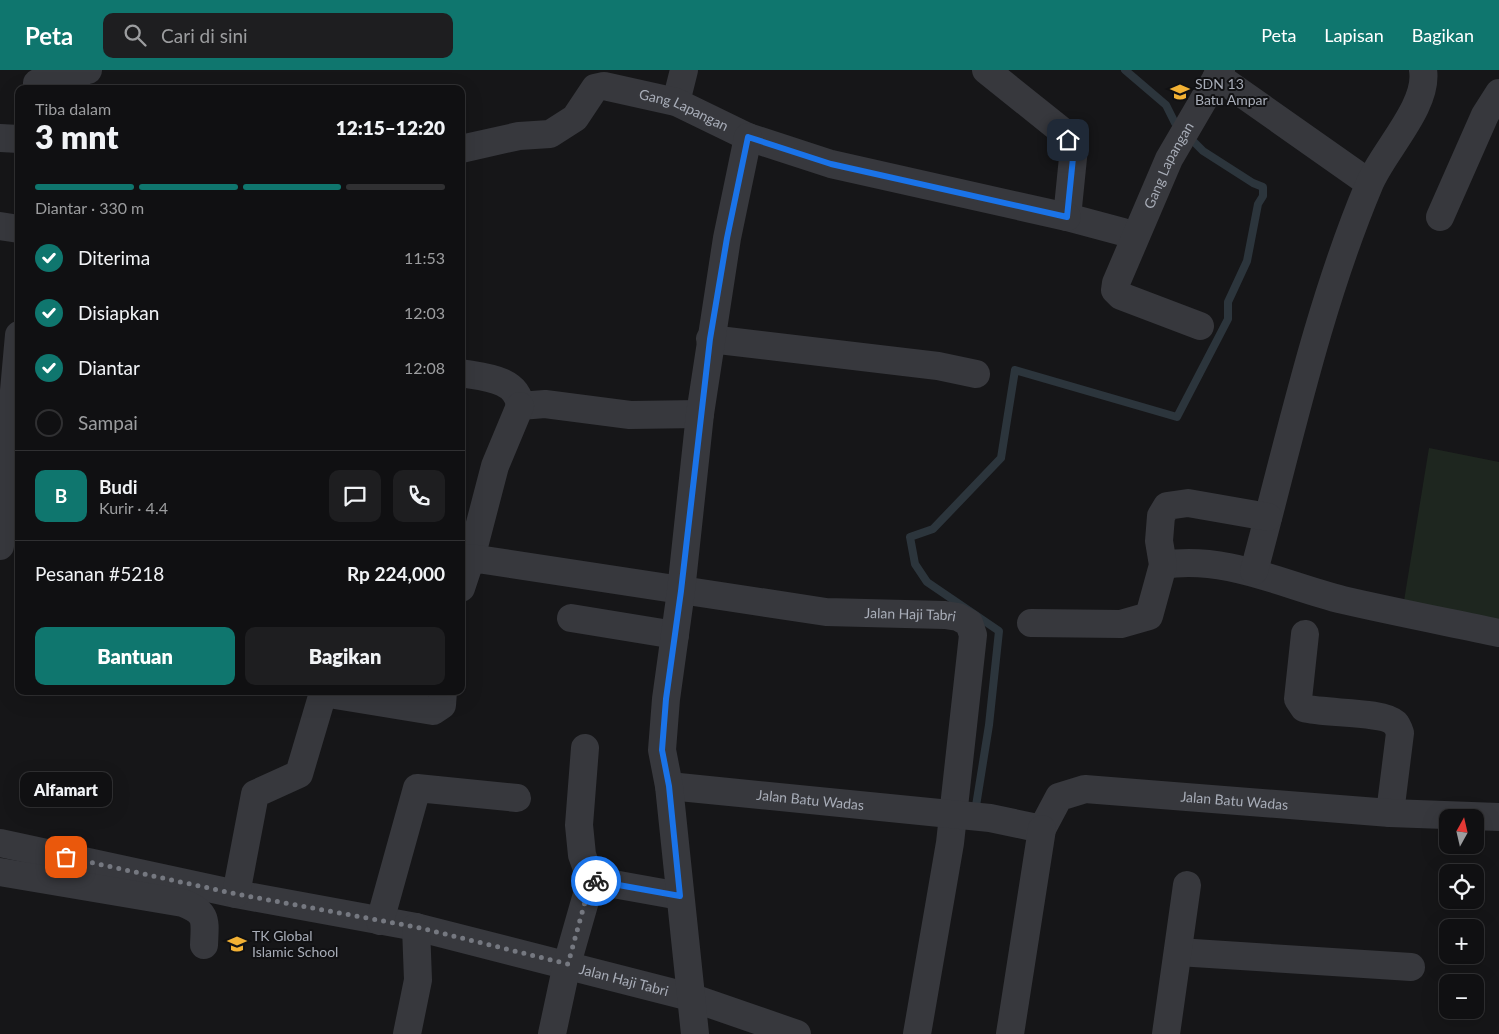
<!DOCTYPE html>
<html lang="id">
<head>
<meta charset="utf-8">
<style>
  :root { --surface:#101012; --page:#1e1e20; --text:#f1f3f6; --muted:#9c9d9f; --line:#303032; --accent:#0f766e }
  body { margin:0; font-family:Lato,sans-serif; background:var(--page); color:var(--text); height:100vh; display:flex; flex-direction:column; font-size:19px; white-space:nowrap }
  * { box-sizing:border-box; margin:0 }
  p { font-size:16px; color:var(--muted) }
  .icon { flex:none; width:28px; height:28px; fill:none; stroke:currentColor; stroke-width:2; stroke-linecap:round; stroke-linejoin:round }
  .map { position:relative; flex:1; overflow:hidden }
  .panel { position:absolute; left:15px; top:15px; width:450px; height:610px; display:flex; flex-direction:column; background:var(--surface); border-radius:10px; box-shadow:0 5px 20px #0002,0 0 0 1px var(--line) }
  .panel>* { flex:none }
  .needle { width:32px; rotate:8deg }
  .buttons { position:absolute; left:1439px; top:739px; display:grid; gap:10px }
  .buttons a { display:grid; place-items:center; width:45px; height:45px; border-radius:10px; background:var(--surface); box-shadow:0 5px 20px #0002,0 0 0 1px var(--line); font-size:25px }
  .pin { position:absolute; display:grid; place-items:center; width:42px; height:42px; color:#fff; margin:-21px; border-radius:10px; box-shadow:0 2px 8px #0006 }
  .courier { position:absolute; display:grid; place-items:center; width:50px; height:50px; margin:-25px; border:4px solid #1a73e8; border-radius:50%; background:#fff; color:#222; box-shadow:0 1px 6px #0007 }
  .bubble { position:absolute; height:35px; border-radius:10px; background:var(--surface); box-shadow:0 5px 20px #0002,0 0 0 1px var(--line); font-size:16px; font-weight:800; line-height:35px; text-align:center }
  .summary em { font-style:normal; font-weight:800 }
  .summary div { display:flex; flex-direction:column-reverse }
  .summary { display:flex; align-items:center; justify-content:space-between; height:85px; padding:0 20px }
  h1 { font-size:32px; font-weight:800; line-height:38px }
  .bar { display:grid; grid-template-columns:repeat(4,1fr); gap:8px 5px; align-content:center; height:60px; padding:0 20px }
  .bar i { height:6px; border-radius:4px; background:var(--line) }
  .bar .current { background:var(--accent) }
  .bar p { grid-column:span 4 }
  .line { display:flex; align-items:center; gap:12px; padding:0 20px; border-top:1px solid var(--line) }
  .line div { flex:1 }
  .round { display:grid; place-items:center; flex:none; width:52px; height:52px; border-radius:10px; background:var(--page) }
  ol { padding:0 20px; list-style:none }
  li { display:flex; align-items:center; gap:15px; height:55px }
  li p { margin-inline-start:auto }
  li .icon { padding:5px; border-radius:50%; background:var(--accent); color:#fff; stroke-width:4 }
  li:last-child { color:var(--muted) }
  li i { width:28px; height:28px; border:2px solid var(--line); border-radius:50% }
  .cta { display:flex; gap:10px; margin-top:auto; padding:10px 20px }
  .cta a { flex:1; height:58px; border-radius:10px; background:var(--accent); color:#fff; font-size:20px; font-weight:800; line-height:58px; text-align:center }
  .cta a+a { background:var(--page); color:var(--text) }
  header { display:flex; align-items:center; gap:30px; box-sizing:border-box; height:70px; padding:0 25px; background:var(--accent); color:#fff }
  header strong { font-size:24px }
  nav { display:flex; gap:28px; margin-inline-start:auto; font-size:18px }
  .search { width:350px; height:45px; background:var(--page); display:flex; align-items:center; gap:12px; box-sizing:border-box; padding:0 18px; border-radius:10px; color:var(--muted); font-size:19px }
  .map>svg:first-child { display:block }
</style>
</head>
<body>
<header>
<strong>Peta</strong>
<div class="search"><svg class="icon" aria-label="search" viewBox="0 0 24 24"><circle cx="10" cy="10" r="6"/><path d="M15 15l6 6"/></svg>Cari di sini</div>
<nav><a>Peta</a><a>Lapisan</a><a>Bagikan</a></nav>
</header>
<div class="map">
<svg width="1499" height="964" viewBox="0 0 1499 964">
  <rect width="100%" height="100%" fill="#161618"/>
  <path fill="#1e261f" d="M1429,378L1499,392V550L1403,537Z"/>
  <g fill="none" stroke-linecap="round" stroke-linejoin="round">
    <path stroke="#2c353c" stroke-width="8" d="M975,742L989,655L999,561L927,512L915,494L910,467L933,459L1001,388L1015,300L1177,347L1228,249V232L1247,191L1258,134L1263,126V117L1253,113L1203,81L1175,53L1166,35L1125,0"/>
    <g stroke="#37383d" stroke-width="28">
      <path d="M986,0L1062,61L1074,78L1067,147L1123,162"/>
      <path d="M1217,6L1369,113"/>
      <path d="M37,13L88,0"/>
      <path d="M676,32L684,0"/>
      <path d="M0,68L19,69"/>
      <path id="s1" d="M461,79L519,66L550,64L575,48L595,18L604,16L676,32L748,67L831,94L1067,147"/>
      <path d="M1440,147L1485,45L1499,23"/>
      <path d="M0,156L19,159"/>
      <path id="s2" d="M1200,256L1121,226L1115,220L1116,213L1169,89L1221,0"/>
      <path d="M710,269L938,296L976,304"/>
      <path d="M461,303C482,307 518,308 520,336L545,334L630,345L700,344"/>
      <path d="M0,476L19,265"/>
      <path d="M471,488L495,396L520,336"/>
      <path d="M1163,495C1226,485 1283,515 1343,530C1395,542 1447,552 1499,563"/>
      <path d="M1254,501C1289,372 1317,239 1369,115C1382,82 1429,36 1423,0"/>
      <path id="s3" d="M461,518L471,488L826,542L945,545L958,547L969,553L973,565L950,773L917,964"/>
      <path d="M571,548L675,565"/>
      <path d="M1031,553L1121,554L1149,546L1163,495L1159,471L1161,446L1167,436L1188,433L1268,447"/>
      <path d="M1305,564L1298,629L1304,638C1324,644 1383,641 1395,653C1397,655 1399,660 1400,663L1390,743"/>
      <path id="s4" d="M669,716L990,748L1042,759L1059,727L1085,719L1390,743L1499,747"/>
      <path id="s5" d="M0,773L236,824L416,857L690,927L797,964"/>
      <path d="M0,802L183,833C208,843 205,850 204,875"/>
      <path d="M591,810L680,826"/>
      <path d="M236,824L255,724L299,704L323,623L433,641L442,635L443,621"/>
      <path d="M380,851L417,718L517,728"/>
      <path d="M1178,882L1411,897"/>
      <path d="M407,964L418,910L416,857"/>
      <path d="M552,964L567,894L591,810L582,785L579,755L585,678"/>
      <path d="M695,964L669,716L662,680L666,629L681,521L700,344L727,168L748,67"/>
      <path d="M1010,964L1042,759"/>
      <path d="M1166,964L1187,815"/>
    </g>
  </g>
  <g fill="none" stroke-linecap="round" stroke-linejoin="round">
    <path stroke="#757880" stroke-width="5" stroke-dasharray="0 9" d="M66,787L236,824L416,857L568,894L591,810L596,811"/>
    <path stroke="#1a73e8" stroke-width="6" d="M596,811L680,826L669,716L662,680L666,629L681,521L710,269L727,168L748,67L831,94L1067,147L1074,78L1068,70"/>
  </g>
  <defs>
    <g id="school-bare" transform="scale(1.5)"><path d="M0-5L7-2L0 1L-7-2ZM-4 1L0 2.5L4 1V4Q0 6-4 4Z" fill="#f2b134" stroke="#111113" stroke-width="2.5" paint-order="stroke"/></g>
  </defs>
  <g fill-rule="evenodd">
    <use href="#school-bare" x="1180" y="22"/>
    <use href="#school-bare" x="237" y="874"/>
  </g>
  <g text-anchor="middle" stroke-width="4" stroke-linejoin="round" paint-order="stroke">
    <g font-size="14" fill="#a8adb8" stroke="#111113" text-anchor="start">
      <text x="1195" y="19">SDN 13<tspan x="1195" dy="16">Batu Ampar</tspan></text>
      <text x="252" y="871">TK Global<tspan x="252" dy="16">Islamic School</tspan></text>
    </g>
    <g font-size="14" fill="#a8adb8" stroke="#111113">
      <text dy="5" stroke="none"><textPath href="#s1" startOffset="249">Gang Lapangan</textPath></text>
      <text dy="5" stroke="none"><textPath href="#s2" startOffset="229">Gang Lapangan</textPath></text>
      <text dy="5" stroke="none"><textPath href="#s3" startOffset="475">Jalan Haji Tabri</textPath></text>
      <text dy="5" stroke="none"><textPath href="#s4" startOffset="142">Jalan Batu Wadas</textPath></text>
      <text dy="5" stroke="none"><textPath href="#s4" startOffset="589">Jalan Batu Wadas</textPath></text>
      <text dy="5" stroke="none"><textPath href="#s5" startOffset="639">Jalan Haji Tabri</textPath></text>
    </g>
  </g>
</svg>
<div class="buttons">
<a><svg class="needle" viewBox="-14 -14 28 28"><path d="M0-13l5 13h-10z" fill="#e53935"/><path d="M0 13l5-13h-10z" fill="#9c9d9f"/></svg></a>
<a><svg class="icon" aria-label="locate" viewBox="0 0 24 24"><circle cx="12" cy="12" r="6"/><path d="M12 2v4M12 18v4M2 12h4M18 12h4"/></svg></a>
<a>+</a>
<a>−</a>
</div>
<div class="pin" style="left:66px;top:787px;background:#ea580c"><svg class="icon" aria-label="bag" viewBox="0 0 24 24"><path d="M5 8h14l-1 12H6zM9 8a3 3 0 0 1 6 0"/></svg></div>
<div class="pin" style="left:1068px;top:70px;background:#1f2937"><svg class="icon" aria-label="home" viewBox="0 0 24 24"><path d="M3 11l9-7 9 7M6 9v11h12V9"/></svg></div>
<div class="courier" style="left:596px;top:811px"><svg class="icon" aria-label="bike" viewBox="0 0 24 24"><circle cx="6" cy="16" r="4"/><circle cx="18" cy="16" r="4"/><path d="M6 16l4-8h5l3 8M10 8l3 8H6M13 5h3"/></svg></div>
<div class="bubble" style="left:20px;top:702px;width:92px">Alfamart</div>
<section class="panel">
<div class="summary"><div><h1>3 mnt</h1><p>Tiba dalam</p></div><em>12:15–12:20</em></div>
<div class="bar"><i class="current"></i><i class="current"></i><i class="current"></i><i></i><p>Diantar · 330 m</p></div>
<ol>
<li><svg class="icon" aria-label="check" viewBox="0 0 24 24"><path d="M5 12l5 5 9-10"/></svg>Diterima<p>11:53</p></li>
<li><svg class="icon" aria-label="check" viewBox="0 0 24 24"><path d="M5 12l5 5 9-10"/></svg>Disiapkan<p>12:03</p></li>
<li><svg class="icon" aria-label="check" viewBox="0 0 24 24"><path d="M5 12l5 5 9-10"/></svg>Diantar<p>12:08</p></li>
<li><i></i>Sampai</li>
</ol>
<div class="line" style="height:90px"><b class="round" style="background:var(--accent);color:#fff">B</b><div><b>Budi</b><p>Kurir · 4.4</p></div><a class="round"><svg class="icon" aria-label="chat" viewBox="0 0 24 24"><path d="M4 5h16v11H9l-5 4z"/></svg></a><a class="round"><svg class="icon" aria-label="phone" viewBox="0 0 24 24"><path d="M5 4h4l2 5-3 2q2 4 5 5l2-3 5 2v4C11 20 4 13 5 4z"/></svg></a></div>
<div class="line" style="height:65px"><div>Pesanan #5218</div><b>Rp 224,000</b></div>
<div class="cta"><a>Bantuan</a><a>Bagikan</a></div>
</section>
</div>
</body>
</html>
